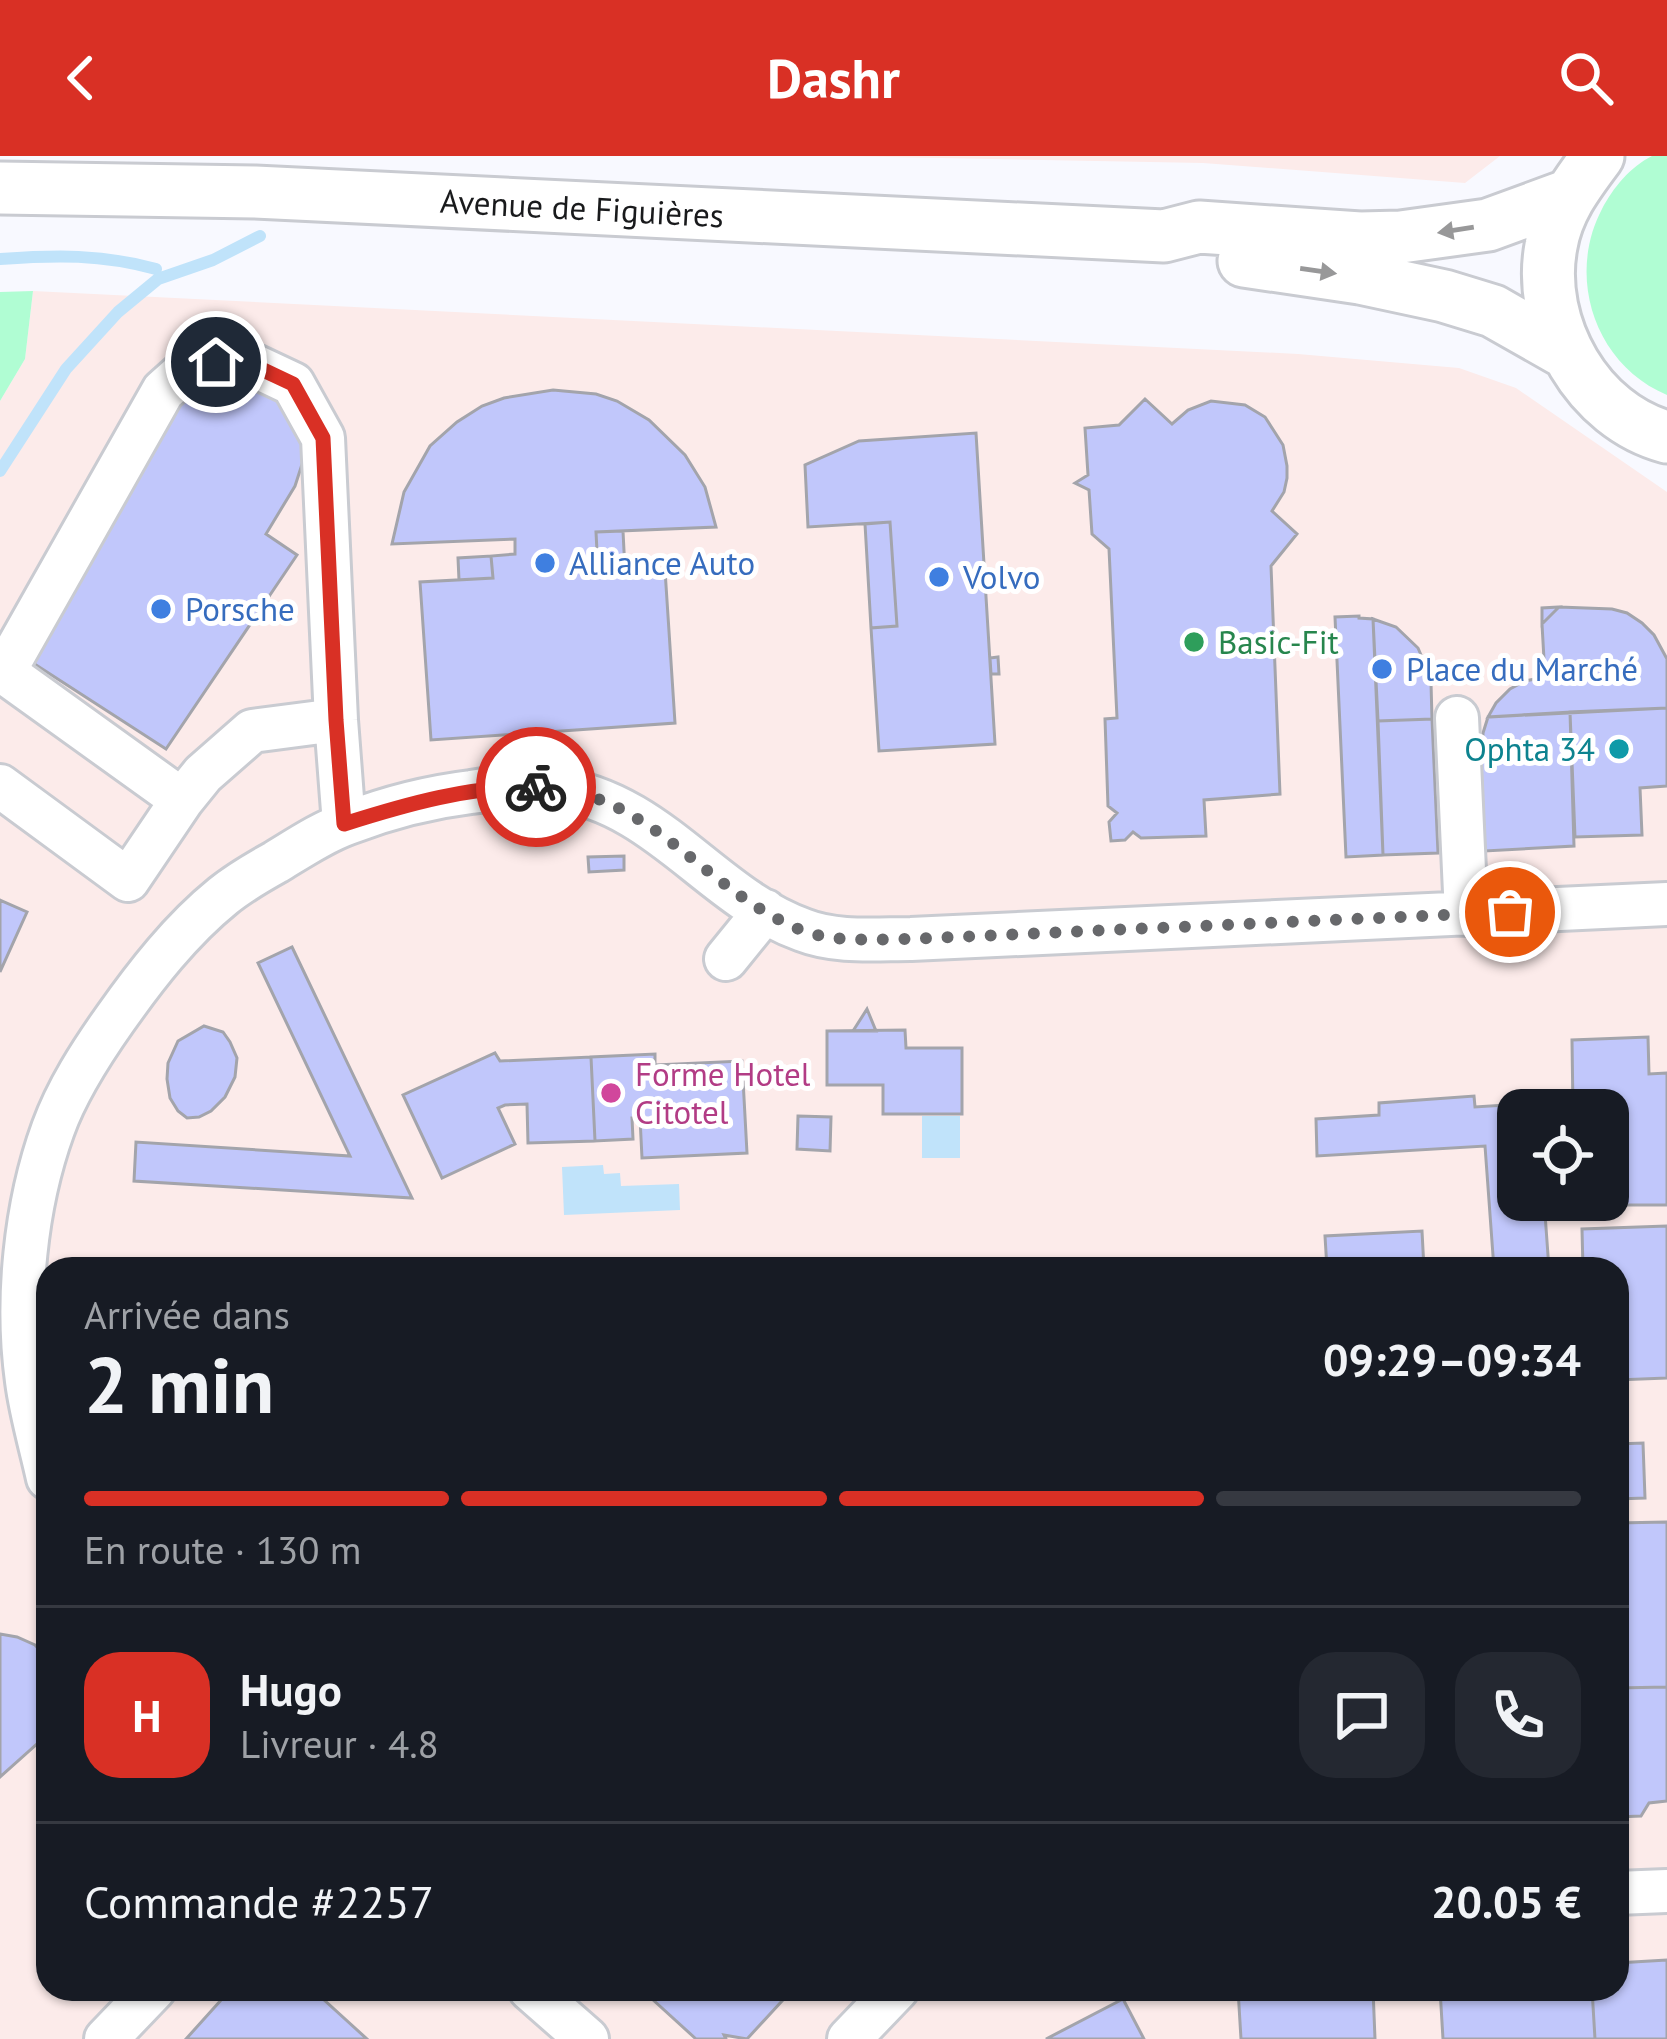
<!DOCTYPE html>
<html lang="fr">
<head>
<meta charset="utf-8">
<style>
  :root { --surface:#171b24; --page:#242831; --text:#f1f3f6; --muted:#9ea1a6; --line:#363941; --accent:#d93025 }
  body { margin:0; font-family:"PT Sans",sans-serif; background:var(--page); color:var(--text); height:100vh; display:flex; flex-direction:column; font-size:45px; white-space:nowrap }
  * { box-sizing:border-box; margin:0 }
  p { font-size:39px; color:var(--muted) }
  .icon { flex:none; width:66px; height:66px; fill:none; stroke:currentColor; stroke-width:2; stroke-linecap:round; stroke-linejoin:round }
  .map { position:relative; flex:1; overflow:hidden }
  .details { position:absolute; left:36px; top:1101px; width:1593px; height:744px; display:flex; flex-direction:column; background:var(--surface); border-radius:36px; box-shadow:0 3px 9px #0004 }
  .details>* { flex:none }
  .controls { position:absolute; left:1497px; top:933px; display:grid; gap:24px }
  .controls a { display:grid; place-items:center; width:132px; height:132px; border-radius:24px; background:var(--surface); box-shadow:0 3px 9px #0004; font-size:60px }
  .pin { position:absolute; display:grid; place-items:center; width:102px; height:102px; color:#fff; margin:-51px; border:6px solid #fff; border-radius:50%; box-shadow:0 3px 12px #0007 }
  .courier { position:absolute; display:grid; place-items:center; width:120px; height:120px; margin:-60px; border:9px solid #d93025; border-radius:50%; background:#fff; color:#222; box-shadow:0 3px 15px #0007 }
  .overview em { font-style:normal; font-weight:800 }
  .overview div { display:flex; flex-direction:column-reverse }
  .overview { display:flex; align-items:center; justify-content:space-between; height:204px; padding:0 48px }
  h1 { font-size:78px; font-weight:800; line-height:90px }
  .bar { display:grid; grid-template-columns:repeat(4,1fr); gap:18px 12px; align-content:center; height:144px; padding:0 48px }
  .bar i { height:15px; border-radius:9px; background:var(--line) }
  .bar .active { background:var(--accent) }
  .bar p { grid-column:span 4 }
  .line { display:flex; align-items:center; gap:30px; padding:0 48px; border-top:3px solid var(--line) }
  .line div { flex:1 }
  .round { display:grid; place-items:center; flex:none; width:126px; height:126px; border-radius:36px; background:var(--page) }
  header { display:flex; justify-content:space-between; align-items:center; height:156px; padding:0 48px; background:var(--accent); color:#fff; font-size:54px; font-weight:800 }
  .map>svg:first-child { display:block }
</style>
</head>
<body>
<header><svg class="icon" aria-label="back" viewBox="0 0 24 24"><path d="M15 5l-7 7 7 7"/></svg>Dashr<svg class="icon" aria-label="search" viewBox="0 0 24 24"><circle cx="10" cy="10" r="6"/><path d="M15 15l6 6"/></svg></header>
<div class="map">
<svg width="1667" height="1883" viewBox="0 0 1667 1883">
  <rect width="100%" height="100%" fill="#f8f9ff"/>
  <path fill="#fcebea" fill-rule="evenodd" d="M837,0H1500L1465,27L1203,7Z
    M33,135L1298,198L1459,212L1516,232L1667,336V1883H0V245L25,203ZM1518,954H1608V1044H1518ZM48,1113H1617V1833H48Z"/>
  <path fill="#b0fdd3" d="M1652,0H1667V239C1595,209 1566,121 1602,53C1613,32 1630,11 1652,0Z
    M33,135L25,203L0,245V136Z"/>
  <path fill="#c0e3fa" d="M922,960H960V1002H922Z
    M603,1009L604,1018L620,1017L621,1030L679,1028L680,1054L564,1059L562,1011Z"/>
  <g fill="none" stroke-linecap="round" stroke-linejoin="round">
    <path stroke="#c0e3fa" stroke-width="12" d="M0,103C57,99 100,98 156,113
      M0,315L66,213L118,156L158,123L213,104L260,80"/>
  </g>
  <path fill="#c1c7fb" stroke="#a3a4ab" stroke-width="3" d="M262,224L301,263L306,296L295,330L266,378L297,399L166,593L33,507L175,246L207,225Z
    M553,234L596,238L617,245L649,264L685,299L705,331L716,371L596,376L598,415L665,414L675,567L431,584L420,426L493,422L491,400L515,398V383L392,388L404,336L430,290L457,266L482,250L504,242Z
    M1145,243L1172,268L1188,254L1211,245L1245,249L1265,261L1283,289L1287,310V322L1284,336L1272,355L1297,378L1271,410L1280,638L1204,644L1206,680L1141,682L1133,676L1125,684L1111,685L1109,666L1117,657L1108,650L1105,563L1117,562L1109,393L1092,378L1089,334L1075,327L1088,319L1085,272L1119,269Z
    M976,277L995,588L879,595L871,472L897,470L890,366L808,371L805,309L859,285Z
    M890,366L897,470L871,472L865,368Z
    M623,375L625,415H598L596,376Z
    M491,400L493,422L459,424L458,402Z
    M1559,451L1542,468V452Z
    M1559,451L1612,453L1627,457L1642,467L1654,479L1667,503V552L1488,561L1496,547L1510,533L1525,525L1545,521L1542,468Z
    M1359,460V462L1373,463L1383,699L1346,701L1335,461Z
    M1373,463L1396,471L1418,492L1427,513L1429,526L1431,527L1432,563L1378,565Z
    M998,501L999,518H991L990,502Z
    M1667,552V630L1640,632L1642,679L1575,681L1570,556Z
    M1570,556L1574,690L1485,695L1480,591L1483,590V577L1488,561Z
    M1432,563L1438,697L1383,699L1378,565Z
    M624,700V714L589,716L588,701Z
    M0,744L27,756L0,816Z
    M292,791L412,1042L134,1025L136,986L350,1000L258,807Z
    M867,853L876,875H853Z
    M204,870L223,876L230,886L237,902L235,921L225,941L211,955L199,961L187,962L178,955L170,942L167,923L168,907L178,885Z
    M905,874L906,892H962V958H883V929H827V875Z
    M1648,881L1649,918L1667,917V1049H1574V1044H1608V954H1573L1572,884Z
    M495,897L500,905L591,901L595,985L528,987L527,948L505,949L498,952L515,988L442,1022L403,939Z
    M655,898V909L742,905L747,997L642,1002L640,962H632L633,983L595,985L591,901Z
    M1474,940L1475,951L1538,947V954H1518V1044H1544L1549,1113H1494L1485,990L1317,1000L1316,963L1379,959V947Z
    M798,960L831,961L830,995L797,993Z
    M1667,1070V1222L1617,1224V1113H1583L1582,1073Z
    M1422,1075L1424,1113H1327L1325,1080Z
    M1643,1287L1645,1342L1617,1343V1288Z
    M1667,1366V1531L1617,1532V1367Z
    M0,1478L17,1481L35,1489L48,1503V1578L0,1621Z
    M1667,1531V1645L1649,1647L1641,1660L1617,1661V1532Z
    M1667,1804V1883H1595L1592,1833H1617V1807Z
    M231,1833H312L367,1883H186Z
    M660,1833H793L747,1883L724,1879L726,1883H696L651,1842Z
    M1238,1833H1373L1375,1883H1241Z
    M1440,1833H1592L1595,1883H1443Z
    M1123,1843L1144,1883H1046Z"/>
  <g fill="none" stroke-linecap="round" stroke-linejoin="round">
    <g stroke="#c9cbd1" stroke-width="48">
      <path id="minor" d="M1457,562L1466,758
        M336,564L252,575L203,618L182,644L4,516L163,235L191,210L240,203L293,228L323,282L336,564L344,668
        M0,630L128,724L182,644
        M726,803L765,755
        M48,1322C41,1290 31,1257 27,1225C16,1145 25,1050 53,973C67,934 91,897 115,863C146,819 181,774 223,740C239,727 258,716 276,706C299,692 323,676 348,667C387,652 430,641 471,636C498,632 526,629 553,632C660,646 709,740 803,774C836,787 875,783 911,783L1667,748
        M1617,1737L1667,1735
        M530,1833L587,1883
        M106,1883L154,1833
        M849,1883L897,1833"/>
    </g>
    <g stroke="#c9cbd1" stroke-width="57">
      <path id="major" d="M1598,0C1577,28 1557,54 1551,90C1536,169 1588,260 1667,281
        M0,32L255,36L1164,80L1199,71L1360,82L1401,81L1488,69L1567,40
        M1244,105L1360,122L1444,140L1493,155L1567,197"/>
    </g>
    <use href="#minor" stroke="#fff" stroke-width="42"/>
    <use href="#major" stroke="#fff" stroke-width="51"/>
  </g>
  <defs><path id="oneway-solid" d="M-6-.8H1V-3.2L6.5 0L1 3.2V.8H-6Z" transform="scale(3)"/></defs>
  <g fill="#989899">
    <use href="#oneway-solid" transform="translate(1456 74) rotate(171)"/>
    <use href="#oneway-solid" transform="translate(1318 115) rotate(8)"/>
  </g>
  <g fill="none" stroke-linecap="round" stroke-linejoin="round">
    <path stroke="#67686b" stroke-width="12" stroke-dasharray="0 21.6" d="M536,631C649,633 704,735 801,774C835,787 875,783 911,783L1510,756"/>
    <path stroke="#d93025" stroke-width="15" d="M216,206L240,203L293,228L323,282L336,564L344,668C407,648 470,630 536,631"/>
  </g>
  <g fill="#3f7fe0" stroke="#fff" stroke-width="4.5">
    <circle cx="545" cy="407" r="12"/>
    <circle cx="939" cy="421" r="12"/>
    <circle cx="161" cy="453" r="12"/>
    <circle cx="1382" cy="513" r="12"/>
  </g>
  <circle fill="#2e9e5b" stroke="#fff" stroke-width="4.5" cx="1194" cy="486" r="12"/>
  <circle fill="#0f9aa8" stroke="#fff" stroke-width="4.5" cx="1619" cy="593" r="12"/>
  <circle fill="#d1479c" stroke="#fff" stroke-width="4.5" cx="611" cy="937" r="12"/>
  <g text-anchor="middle" stroke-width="10" stroke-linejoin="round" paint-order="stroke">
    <g font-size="33" fill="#191a1c" stroke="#fff">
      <text transform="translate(582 52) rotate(3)" y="12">Avenue de Figuières</text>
    </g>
    <g font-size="33" fill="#366cbe" stroke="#fff" text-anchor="start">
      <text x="569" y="419">Alliance Auto</text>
      <text x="963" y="433">Volvo</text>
      <text x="185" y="465">Porsche</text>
      <text x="1406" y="525">Place du Marché</text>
    </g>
    <g font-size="33" fill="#27864d" stroke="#fff" text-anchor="start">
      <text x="1218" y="498">Basic-Fit</text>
    </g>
    <g font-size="33" fill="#0d838f" stroke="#fff" text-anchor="end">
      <text x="1595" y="605">Ophta 34</text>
    </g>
    <g font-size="33" fill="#b23c85" stroke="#fff" text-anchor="start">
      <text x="635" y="930">Forme Hotel<tspan x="635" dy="38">Citotel</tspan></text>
    </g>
  </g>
</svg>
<div class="controls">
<a><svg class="icon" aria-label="locate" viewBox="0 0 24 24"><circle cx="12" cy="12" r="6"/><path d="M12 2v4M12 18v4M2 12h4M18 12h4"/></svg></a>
</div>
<div class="pin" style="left:1510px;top:756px;background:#ea580c"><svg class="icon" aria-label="bag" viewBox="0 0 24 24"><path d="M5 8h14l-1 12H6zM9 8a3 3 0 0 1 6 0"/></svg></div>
<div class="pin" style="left:216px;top:206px;background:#1f2937"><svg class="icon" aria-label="home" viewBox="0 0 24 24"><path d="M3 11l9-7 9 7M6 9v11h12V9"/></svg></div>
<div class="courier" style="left:536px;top:631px"><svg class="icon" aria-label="bike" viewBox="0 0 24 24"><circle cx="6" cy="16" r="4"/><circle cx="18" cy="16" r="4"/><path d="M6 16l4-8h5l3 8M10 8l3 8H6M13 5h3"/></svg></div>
<section class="details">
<div class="overview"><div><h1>2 min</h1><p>Arrivée dans</p></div><em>09:29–09:34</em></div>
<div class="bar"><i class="active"></i><i class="active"></i><i class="active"></i><i></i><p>En route · 130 m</p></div>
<div class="line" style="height:216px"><b class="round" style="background:var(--accent);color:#fff">H</b><div><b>Hugo</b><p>Livreur · 4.8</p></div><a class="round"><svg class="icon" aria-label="chat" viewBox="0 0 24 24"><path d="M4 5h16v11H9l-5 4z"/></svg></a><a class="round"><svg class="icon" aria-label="phone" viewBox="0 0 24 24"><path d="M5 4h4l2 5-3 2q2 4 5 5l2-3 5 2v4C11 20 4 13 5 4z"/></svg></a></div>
<div class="line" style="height:156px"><div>Commande #2257</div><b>20.05 €</b></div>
</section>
</div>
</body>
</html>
